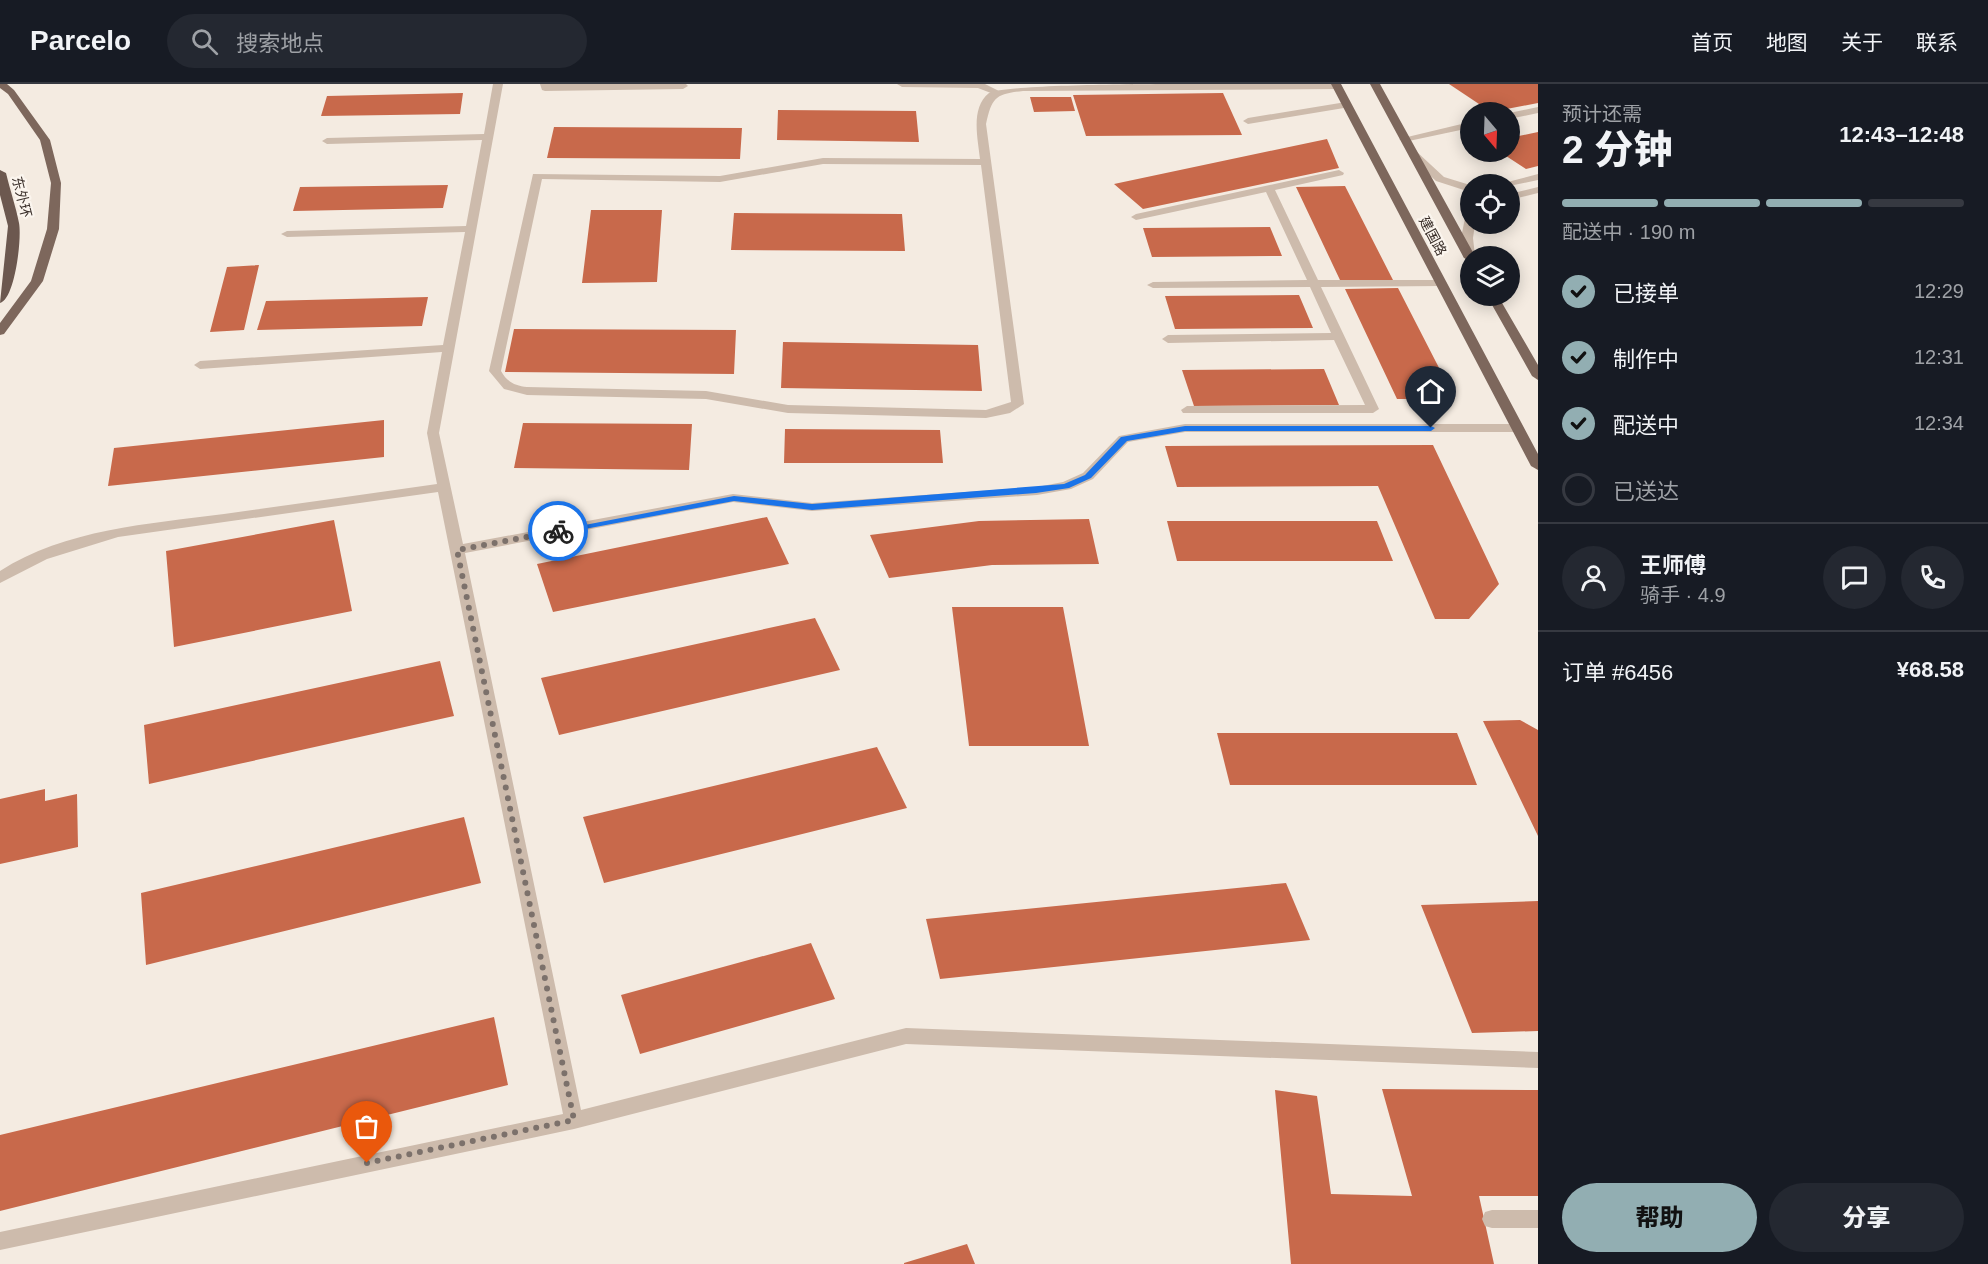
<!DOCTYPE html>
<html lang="zh">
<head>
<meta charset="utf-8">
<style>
  :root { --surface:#171b24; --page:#242831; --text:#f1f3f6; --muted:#9ea1a6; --line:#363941; --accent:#92aeb2 }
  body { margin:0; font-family:Arial,"Noto Sans SC",sans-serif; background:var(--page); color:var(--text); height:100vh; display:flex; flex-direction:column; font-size:22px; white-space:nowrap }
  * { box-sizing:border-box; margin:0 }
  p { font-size:20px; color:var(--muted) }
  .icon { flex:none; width:33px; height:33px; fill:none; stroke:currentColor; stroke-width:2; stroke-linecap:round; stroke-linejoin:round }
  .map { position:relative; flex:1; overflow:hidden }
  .panel { display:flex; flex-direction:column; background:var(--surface); width:450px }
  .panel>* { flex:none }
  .needle { width:39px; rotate:161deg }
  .controls { position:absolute; left:1460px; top:18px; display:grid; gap:12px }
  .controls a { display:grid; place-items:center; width:60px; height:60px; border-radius:50%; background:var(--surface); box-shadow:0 3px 15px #0003; font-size:30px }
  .pin { position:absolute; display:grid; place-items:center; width:51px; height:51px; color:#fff; margin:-62px -26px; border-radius:50% 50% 50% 0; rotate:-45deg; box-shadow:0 0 6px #0007 }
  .pin .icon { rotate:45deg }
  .courier { position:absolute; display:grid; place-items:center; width:60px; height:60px; margin:-30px; border:4px solid #1a73e8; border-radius:50%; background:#fff; color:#222; box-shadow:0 2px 8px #0007 }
  .headline em { font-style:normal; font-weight:800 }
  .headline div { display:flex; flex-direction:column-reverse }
  .headline { display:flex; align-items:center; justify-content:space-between; height:102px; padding:0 24px }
  h1 { font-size:39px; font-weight:800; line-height:45px }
  .bar { display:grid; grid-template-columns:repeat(4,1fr); gap:9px 6px; align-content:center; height:72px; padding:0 24px }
  .bar i { height:8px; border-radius:4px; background:var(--line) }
  .bar .active { background:var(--accent) }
  .bar p { grid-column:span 4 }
  .line { display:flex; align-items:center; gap:15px; padding:0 24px; border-top:2px solid var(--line) }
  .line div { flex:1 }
  .round { display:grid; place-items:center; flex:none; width:63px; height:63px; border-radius:32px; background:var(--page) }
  ol { padding:0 24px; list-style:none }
  li { display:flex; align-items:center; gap:18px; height:66px }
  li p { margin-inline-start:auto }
  li .icon { padding:6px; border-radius:50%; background:var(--accent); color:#111; stroke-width:4 }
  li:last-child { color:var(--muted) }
  li i { width:33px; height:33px; border:3px solid var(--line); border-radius:50% }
  .cta { display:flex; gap:12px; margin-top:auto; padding:12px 24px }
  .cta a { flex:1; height:69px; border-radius:36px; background:var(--accent); color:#111; font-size:24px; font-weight:800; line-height:69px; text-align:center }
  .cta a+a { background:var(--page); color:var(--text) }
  header { display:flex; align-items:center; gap:36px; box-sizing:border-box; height:84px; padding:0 30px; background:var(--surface); border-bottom:2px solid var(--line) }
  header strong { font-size:28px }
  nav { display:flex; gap:33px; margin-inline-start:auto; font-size:21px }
  .search { width:420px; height:54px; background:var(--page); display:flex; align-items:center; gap:15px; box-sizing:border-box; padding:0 21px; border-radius:33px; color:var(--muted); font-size:22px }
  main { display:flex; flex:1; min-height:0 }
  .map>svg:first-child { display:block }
</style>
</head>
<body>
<header>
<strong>Parcelo</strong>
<div class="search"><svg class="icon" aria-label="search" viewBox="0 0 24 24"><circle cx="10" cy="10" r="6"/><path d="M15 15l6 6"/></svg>搜索地点</div>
<nav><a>首页</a><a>地图</a><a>关于</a><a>联系</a></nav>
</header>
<main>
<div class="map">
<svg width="1538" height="1180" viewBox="0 0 1538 1180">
  <rect width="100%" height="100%" fill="#f4ebe1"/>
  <path fill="#c8694b" d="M1449,0H1538V19L1491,28Z
    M463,9L460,30L321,32L327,12Z
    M1223,9L1242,51L1086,52L1073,11Z
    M1030,13H1071L1075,27L1034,28Z
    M778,26L916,27L919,58L777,56Z
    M554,43L742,44L740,75L547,74Z
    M1538,48V82L1526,85L1500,68H1509V54Z
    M1327,55L1339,84L1143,125L1114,100Z
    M448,101L443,124L293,127L300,103Z
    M1345,102L1393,196H1340L1296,103Z
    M591,126H662L657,198L582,199Z
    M734,129L902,130L905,167L731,166Z
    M1270,143L1282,172L1152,173L1143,144Z
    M259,181L244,246L210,248L227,183Z
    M1398,204L1455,315H1397L1345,205Z
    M1299,211L1313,244L1175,245L1165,212Z
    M428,213L422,242L257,246L266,217Z
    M514,245L736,246L734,290L505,288Z
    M783,258L978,261L982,307L781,304Z
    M1324,285L1339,321L1194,322L1182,286Z
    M384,336V373L108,402L114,364Z
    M523,339L692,340L689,386L514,384Z
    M785,345L940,346L943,379H784Z
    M1433,361L1499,500L1469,535H1435L1378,402L1177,403L1165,362Z
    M767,433L789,480L553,528L537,480Z
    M1089,435L1099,480L992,481L889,494L870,451L979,437Z
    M334,436L352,527L174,563L166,467Z
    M1167,437H1377L1393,477H1177Z
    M952,523H1063L1089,662H969Z
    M815,534L840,586L559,651L541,594Z
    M440,577L454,632L149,700L144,641Z
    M1520,636L1538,646V752L1483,637Z
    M1217,649H1457L1477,701H1230Z
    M877,663L907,724L604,799L583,733Z
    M45,705V717L77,710L78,763L0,780V715Z
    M464,733L481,799L146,881L141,809Z
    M1286,799L1310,856L940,895L926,835Z
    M1538,817V947L1472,949L1421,821Z
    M811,859L835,915L640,970L621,911Z
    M494,933L508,1001L0,1127V1051Z
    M1382,1005L1538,1006V1112H1479L1494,1180H1291L1275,1006L1317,1012L1331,1110L1412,1112Z
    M967,1160L975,1180H904V1179Z"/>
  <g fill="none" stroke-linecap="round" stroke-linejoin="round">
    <path fill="#cdbbac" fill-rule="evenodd" d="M897,0H985L1001,8L996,11L978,4L902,3Z
      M1346,18L1351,21L1350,23L1248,40L1243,37L1248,34Z
      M1492,1126H1538V1144H1492L1485,1142L1482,1135L1485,1128Z"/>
    <path fill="#cdbbac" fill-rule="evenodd" d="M1538,23V29L1509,35V29Z
      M1470,38V44L1404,58L1399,55Z"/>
    <path fill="#cdbbac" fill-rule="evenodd" d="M493,0H503L439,349L463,460L733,410L812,419L1037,403L1063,398L1083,389L1119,352L1185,340H1518L1524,344L1518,348H1185L1128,358L1093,395L1071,405L1037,411L812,427L733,418L465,469L581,1026L906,944L1538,968V984L906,960L574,1045L0,1166V1148L563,1030L438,408L118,453L47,475L0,499V487C65,445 149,440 224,430C295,420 366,410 437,400L427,349L442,268L200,285L194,281L200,277L443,261L465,148L287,153L281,150L287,147L466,142L482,56L327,60L322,57L327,54L484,50Z
      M540,0H686L688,2L683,5L545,7L542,6Z
      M1192,0H1340L1342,2L1337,5L1023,7C996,10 992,13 986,40L1024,320L1010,329L986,334L788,329L706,315L527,311L504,305L489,287L533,90L720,92L823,74L980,75C978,55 970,24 989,9C1007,0 1160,0 1192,0ZM823,80L981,81L1011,318L986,326L788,321L706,307L527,303C515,302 507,298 501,287L542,95L720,98Z
      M1339,86L1344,89L1343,91L1275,106L1318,196H1441L1447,199L1441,202L1321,203L1379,325L1373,329H1183L1181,326L1187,322L1365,321L1334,256L1168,259L1162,255L1168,251L1331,249L1310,203L1153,204L1147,201L1153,198L1307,196L1266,108L1136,136L1131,133L1136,130Z"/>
    <path fill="#cdbbac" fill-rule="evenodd" d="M1409,68H1417L1444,93L1470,101V108L1436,97L1409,72Z
      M1538,90V96L1509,102L1500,100Z
      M1538,103V109L1509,116V110Z
      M1470,131V140H1475L1473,154L1475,172H1470L1469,176L1463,173L1461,154L1465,134Z"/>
    <path fill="#7d675c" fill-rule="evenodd" d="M0,0H7L14,6L50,56L61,99L59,145L43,197L4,250L0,251V239L31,197L47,145L51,99L40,56L8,10L0,4Z
      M1331,0H1341L1538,370V386L1531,382Z
      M1370,0H1380L1475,172H1470V177L1464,174Z
      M1487,212H1498L1538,281V296L1532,292Z"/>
    <path fill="#6c584f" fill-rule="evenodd" d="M0,86L6,89C10,106 16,123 19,139C22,154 15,215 0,219L8,142L0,111Z"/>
  </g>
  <path fill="#1a73e8" d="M1185,342H1431L1435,344L1431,347H1185L1127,357L1091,394L1069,404L1036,409L812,426L734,417L558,450L554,447L734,412L812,420L1064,400L1085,391L1121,353Z"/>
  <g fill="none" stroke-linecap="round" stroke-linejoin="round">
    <path stroke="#7c716b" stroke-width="6" stroke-dasharray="0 10.8" d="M367,1079L574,1036L457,466L558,447"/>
  </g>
  <g text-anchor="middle" stroke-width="4.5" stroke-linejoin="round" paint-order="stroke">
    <g font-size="14" fill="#3b302b" stroke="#fbf5ee">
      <text transform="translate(22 113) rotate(76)" y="5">东外环</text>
      <text transform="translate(1433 152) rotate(62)" y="5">建国路</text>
    </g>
  </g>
</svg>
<div class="controls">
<a><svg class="needle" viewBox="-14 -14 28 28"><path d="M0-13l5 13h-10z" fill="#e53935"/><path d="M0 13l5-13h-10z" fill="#9ea1a6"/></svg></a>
<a><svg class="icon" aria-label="locate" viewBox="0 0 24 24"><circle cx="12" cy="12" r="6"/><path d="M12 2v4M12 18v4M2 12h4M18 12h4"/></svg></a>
<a><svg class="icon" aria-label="layers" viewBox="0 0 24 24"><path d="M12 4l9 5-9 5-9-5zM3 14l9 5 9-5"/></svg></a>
</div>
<div class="pin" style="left:367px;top:1079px;background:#ea580c"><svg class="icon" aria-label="bag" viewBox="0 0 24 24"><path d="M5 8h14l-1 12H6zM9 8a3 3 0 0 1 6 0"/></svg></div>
<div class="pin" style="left:1431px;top:344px;background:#1f2937"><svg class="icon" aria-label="home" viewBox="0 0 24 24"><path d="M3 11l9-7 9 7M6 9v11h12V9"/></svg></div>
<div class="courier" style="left:558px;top:447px"><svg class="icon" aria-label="bike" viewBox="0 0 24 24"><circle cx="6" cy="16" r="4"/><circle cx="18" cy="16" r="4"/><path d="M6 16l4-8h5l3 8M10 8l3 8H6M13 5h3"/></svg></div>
</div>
<section class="panel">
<div class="headline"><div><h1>2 分钟</h1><p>预计还需</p></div><em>12:43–12:48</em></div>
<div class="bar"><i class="active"></i><i class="active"></i><i class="active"></i><i></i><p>配送中 · 190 m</p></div>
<ol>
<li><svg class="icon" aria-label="check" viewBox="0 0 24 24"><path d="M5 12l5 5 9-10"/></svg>已接单<p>12:29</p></li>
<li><svg class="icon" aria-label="check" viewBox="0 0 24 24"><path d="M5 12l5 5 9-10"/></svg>制作中<p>12:31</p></li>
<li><svg class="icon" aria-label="check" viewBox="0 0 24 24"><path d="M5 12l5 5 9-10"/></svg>配送中<p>12:34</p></li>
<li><i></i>已送达</li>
</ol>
<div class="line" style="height:108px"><a class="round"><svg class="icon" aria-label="person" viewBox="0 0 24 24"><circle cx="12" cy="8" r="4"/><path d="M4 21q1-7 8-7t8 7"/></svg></a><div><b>王师傅</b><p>骑手 · 4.9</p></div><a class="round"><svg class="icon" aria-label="chat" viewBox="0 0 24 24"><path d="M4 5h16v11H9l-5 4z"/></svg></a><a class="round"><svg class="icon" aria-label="phone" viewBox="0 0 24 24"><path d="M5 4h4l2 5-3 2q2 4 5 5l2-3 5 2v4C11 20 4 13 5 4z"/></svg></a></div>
<div class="line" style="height:78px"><div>订单 #6456</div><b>¥68.58</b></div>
<div class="cta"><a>帮助</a><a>分享</a></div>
</section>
</main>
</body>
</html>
